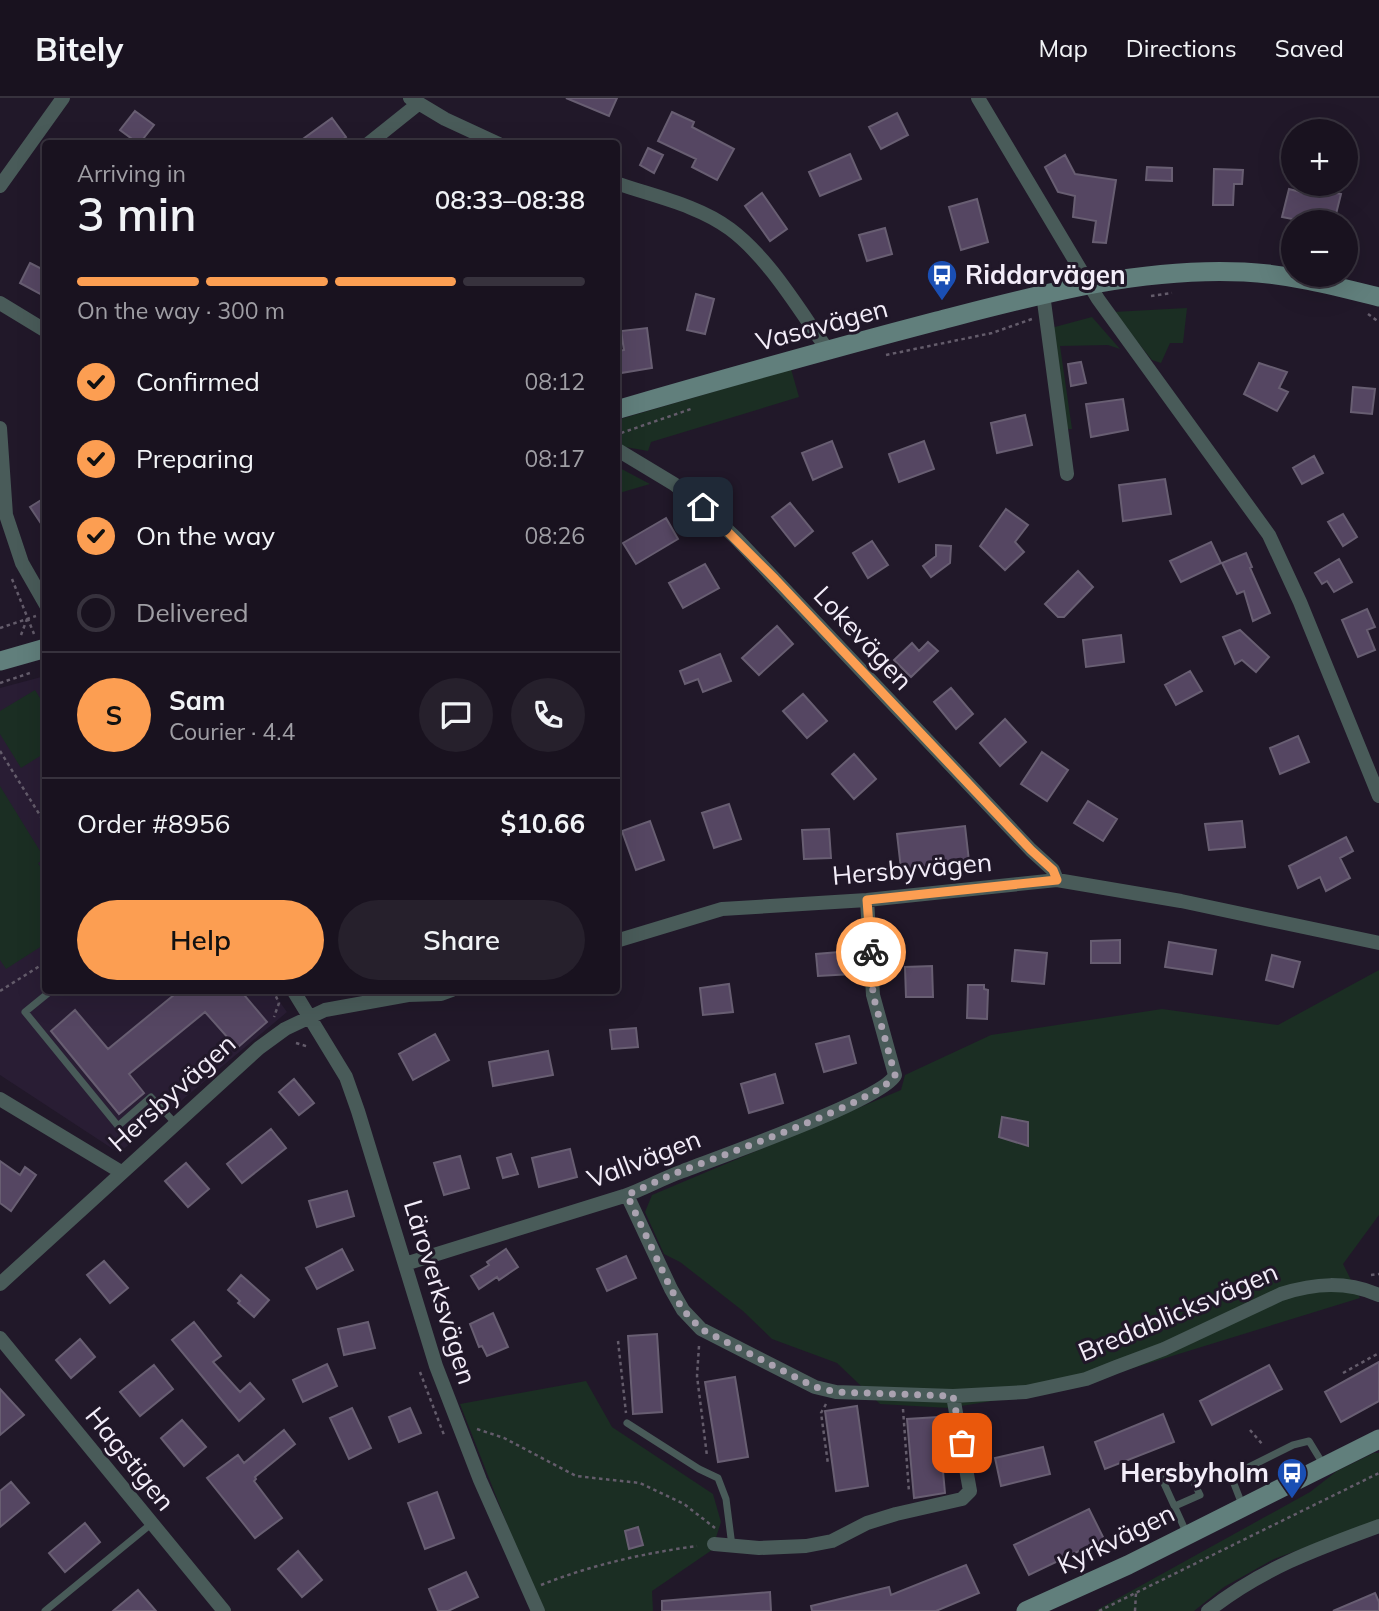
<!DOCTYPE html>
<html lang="en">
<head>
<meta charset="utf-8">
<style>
  :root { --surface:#19121f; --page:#26202c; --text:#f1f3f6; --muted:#9f9ea4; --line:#37323d; --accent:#fc9e52 }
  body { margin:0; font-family:Mulish,sans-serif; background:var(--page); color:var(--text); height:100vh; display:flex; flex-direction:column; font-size:26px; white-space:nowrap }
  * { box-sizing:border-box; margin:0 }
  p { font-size:23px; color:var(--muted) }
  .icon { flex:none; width:38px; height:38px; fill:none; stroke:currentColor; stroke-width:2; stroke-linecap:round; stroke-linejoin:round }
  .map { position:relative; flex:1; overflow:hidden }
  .sheet { position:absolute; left:42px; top:42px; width:578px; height:854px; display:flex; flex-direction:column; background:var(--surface); border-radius:7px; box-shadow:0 7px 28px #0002,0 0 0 2px var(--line) }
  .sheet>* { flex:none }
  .controls { position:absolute; left:1281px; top:21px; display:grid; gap:14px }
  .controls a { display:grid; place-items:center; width:77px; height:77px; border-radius:50%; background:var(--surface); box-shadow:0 7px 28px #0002,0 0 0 2px var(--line); font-size:35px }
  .pin { position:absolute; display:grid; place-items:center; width:60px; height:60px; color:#fff; margin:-30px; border-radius:14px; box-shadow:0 4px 10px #0006 }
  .courier { position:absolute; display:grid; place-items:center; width:70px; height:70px; margin:-35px; border:5px solid #fc9e52; border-radius:50%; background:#fff; color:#222; box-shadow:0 2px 9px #0007 }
  .head em { font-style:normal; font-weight:600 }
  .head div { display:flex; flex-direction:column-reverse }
  .head { display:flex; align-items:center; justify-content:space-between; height:119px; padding:0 35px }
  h1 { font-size:46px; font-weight:600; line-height:52px }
  .bar { display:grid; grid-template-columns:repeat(4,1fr); gap:10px 7px; align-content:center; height:84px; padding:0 35px }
  .bar i { height:9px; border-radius:5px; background:var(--line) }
  .bar .on { background:var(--accent) }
  .bar p { grid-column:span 4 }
  .line { display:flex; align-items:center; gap:18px; padding:0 35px; border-top:2px solid var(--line) }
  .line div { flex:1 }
  .round { display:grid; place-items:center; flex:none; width:74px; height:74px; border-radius:37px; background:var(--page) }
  ol { padding:0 35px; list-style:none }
  li { display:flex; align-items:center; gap:21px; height:77px }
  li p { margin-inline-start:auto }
  li .icon { padding:7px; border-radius:50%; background:var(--accent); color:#111; stroke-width:4 }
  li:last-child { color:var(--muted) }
  li i { width:38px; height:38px; border:4px solid var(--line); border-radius:50% }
  .primary-button { display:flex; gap:14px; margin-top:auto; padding:14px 35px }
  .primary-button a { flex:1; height:80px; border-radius:42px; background:var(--accent); color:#111; font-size:28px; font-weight:600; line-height:80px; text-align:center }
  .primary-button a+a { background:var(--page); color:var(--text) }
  header { display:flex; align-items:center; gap:42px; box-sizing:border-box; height:98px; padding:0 35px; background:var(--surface); border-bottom:2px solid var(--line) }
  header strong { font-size:33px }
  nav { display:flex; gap:38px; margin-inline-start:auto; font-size:24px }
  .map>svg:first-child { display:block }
</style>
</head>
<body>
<header>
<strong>Bitely</strong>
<nav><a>Map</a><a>Directions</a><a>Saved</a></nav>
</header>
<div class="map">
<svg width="1379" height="1513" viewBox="0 0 1379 1513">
  <rect width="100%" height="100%" fill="#211829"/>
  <path fill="#291d34" d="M45,578L46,892L272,893L287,914L119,1055L0,977V590Z"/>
  <path fill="#1b2e23" d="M1187,210L1183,245H1170L1161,265L1152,262L1113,214Z
    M1092,219L1120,251L1108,247L1060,248L1072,331H1064L1051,230Z
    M791,271L799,299L651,344L648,353L620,348L616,344L617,322Z
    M616,368L650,386L616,396Z
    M35,592L45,608V655L21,670L0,636V613Z
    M0,688L45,761L38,765L45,776V846L6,871L0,862Z
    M1379,872V1117L1343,1166L1360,1200L1065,1291L949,1310L880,1306L837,1265L772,1241L743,1213L680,1164L664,1156L645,1114L652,1097L901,992L905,977L991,937L1162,911L1278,927Z
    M586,1283L612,1329L713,1396L721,1424L712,1452L652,1493L653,1513H541L460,1306Z
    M1374,1355H1379V1422L1274,1461L1224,1489L1194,1513H1095L1310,1394L1337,1373Z"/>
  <path fill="#554662" stroke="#685e72" stroke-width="2" d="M566,0H617L609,18Z
    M135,13L154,27L139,46L120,32Z
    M672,14L694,24L692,29L734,51L717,82L692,69L696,61L658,43Z
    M897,15L908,37L881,51L869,29Z
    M332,20L346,39L337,46H296Z
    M648,50L663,57L654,75L640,67Z
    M850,56L861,81L820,98L809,74Z
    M1065,57L1075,76L1116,82L1106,145L1093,144L1096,123L1073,119L1075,98L1058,94L1045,69Z
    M1147,69L1172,70V83L1146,82Z
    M1214,71L1243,72L1242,86H1234L1233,107H1213Z
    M1289,91L1316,98L1318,91L1341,96L1334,124L1309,118L1308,124L1282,119Z
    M762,95L787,131L770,143L745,108Z
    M977,101L988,144L961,152L949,109Z
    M885,130L892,156L867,163L859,137Z
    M30,165L46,173V189L42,197L20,185Z
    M696,196L714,201L705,236L687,232Z
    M647,230L652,270L621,275L618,253L624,252L621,233Z
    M1081,264L1086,285L1071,288L1068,266Z
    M1259,265L1287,274L1279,290L1288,294L1277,313L1244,296Z
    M1353,289L1375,291L1372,316L1351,314Z
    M1123,301L1128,332L1091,339L1086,306Z
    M1025,317L1032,347L997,355L991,325Z
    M832,343L842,369L813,382L802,355Z
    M924,343L934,371L899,384L889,356Z
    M1314,358L1323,375L1302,386L1293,370Z
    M1165,381L1171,416L1123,423L1119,387Z
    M46,399V433L30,409Z
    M790,405L813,433L795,448L772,419Z
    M1006,411L1028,427L1015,444L1024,454L1005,472L980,448Z
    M1343,416L1357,439L1343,448L1328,424Z
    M666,420L678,441L636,466L623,445Z
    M872,443L888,467L868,480L853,455Z
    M1211,444L1221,465L1181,484L1170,463Z
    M936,447L951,448L950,465L931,479L923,468L936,458Z
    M1246,455L1252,469L1250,470L1270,515L1253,523L1244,493L1237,496L1222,465Z
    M1339,461L1352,484L1334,494L1327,483L1322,486L1315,475Z
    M705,466L719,490L683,510L669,485Z
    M1078,473L1093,489L1064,519H1058L1045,506Z
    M1367,511L1375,529L1367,532L1375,552L1358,559L1342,522Z
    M777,528L793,546L759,577L742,560Z
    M1240,532L1269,559L1256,574L1242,562L1235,566L1223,539Z
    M1121,537L1124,564L1086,569L1083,542Z
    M928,544L938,553L911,579L894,562L912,545L919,553Z
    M720,556L731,583L703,594L698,581L685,586L680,573Z
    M1190,573L1202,593L1176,607L1165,587Z
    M951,590L973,616L956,631L934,604Z
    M803,596L827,623L807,640L783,613Z
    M1005,621L1026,644L1000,668L980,645Z
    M1298,638L1309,664L1280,676L1270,650Z
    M1042,654L1068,672L1047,703L1021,686Z
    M854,656L876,681L854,701L832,676Z
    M1088,703L1117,721L1103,743L1074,725Z
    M729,706L741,741L714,750L702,715Z
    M650,723L664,762L636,772L622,733Z
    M1242,723L1245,749L1209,752L1205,726Z
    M965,728L969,763L901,771L897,736Z
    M829,731L831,760L804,761L802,732Z
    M1346,739L1353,753L1340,760L1350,780L1326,793L1320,779L1298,790L1289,768Z
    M1120,842V865H1091V843Z
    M1169,844L1216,852L1212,876L1165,869Z
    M1015,852L1047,855L1044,886L1012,883Z
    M851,853L853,876L818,878L816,856Z
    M1272,857L1300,864L1293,889L1266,882Z
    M932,868L933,899H906L905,869Z
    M729,886L733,914L703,917L700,890Z
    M968,887H984V891L988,892L987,921L967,920Z
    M180,892H240L267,924L237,950L205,914L129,976L144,995L119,1016L51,933L75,912L108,951Z
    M636,930L638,949L612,951L610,932Z
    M435,936L449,962L413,982L399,956Z
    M849,938L856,965L824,974L816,946Z
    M548,953L553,977L493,988L489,964Z
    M775,976L783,1005L749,1015L741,986Z
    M294,981L314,1005L299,1017L279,994Z
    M1002,1019L1028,1024V1048L999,1039Z
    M271,1031L286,1050L242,1085L227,1066Z
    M570,1051L577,1079L539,1089L532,1060Z
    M511,1056L518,1076L503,1080L497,1060Z
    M460,1058L469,1090L444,1097L434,1065Z
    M0,1063L20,1077L25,1069L36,1077L11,1113L0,1105Z
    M186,1065L209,1091L188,1109L165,1083Z
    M347,1093L354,1118L317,1129L309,1103Z
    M342,1151L353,1172L317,1191L306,1170Z
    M506,1151L518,1169L499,1182L497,1179L479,1191L471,1178L489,1167L487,1164Z
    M626,1158L636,1180L607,1193L597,1171Z
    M104,1163L128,1190L110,1205L87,1177Z
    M241,1177L269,1202L254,1219L238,1205L240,1203L228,1192Z
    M493,1215L508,1249L487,1258L482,1248L479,1249L470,1226Z
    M194,1224L221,1258L213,1264L240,1294L250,1285L264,1301L239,1323L172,1242Z
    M368,1224L375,1250L344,1257L338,1231Z
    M657,1236L662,1314L633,1316L628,1238Z
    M80,1241L95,1259L71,1280L56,1262Z
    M1379,1264V1303L1341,1324L1325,1294Z
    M327,1266L337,1288L303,1304L293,1282Z
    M154,1267L173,1291L140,1318L120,1294Z
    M1269,1267L1282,1291L1212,1327L1200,1303Z
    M735,1279L748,1359L718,1364L705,1284Z
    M0,1291L24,1317L0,1337Z
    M857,1308L868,1388L836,1393L825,1313Z
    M352,1310L371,1350L349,1361L330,1320Z
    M410,1310L421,1335L399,1344L389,1319Z
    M1163,1316L1174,1344L1105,1371L1095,1344Z
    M938,1319L945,1395L914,1400L907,1321Z
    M182,1322L206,1349L184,1368L161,1340Z
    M284,1332L295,1346L255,1379L256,1381L254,1383L282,1420L255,1440L207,1380L238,1357L244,1365Z
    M1043,1349L1050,1376L1001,1388L995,1360Z
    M11,1384L29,1405L0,1429V1393Z
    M437,1394L454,1440L425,1451L408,1405Z
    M1089,1411L1104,1441L1029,1477L1014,1447Z
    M85,1425L100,1444L65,1474L49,1455Z
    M638,1429L643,1447L629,1451L625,1433Z
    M298,1453L322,1482L302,1499L278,1471Z
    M966,1467L979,1495L936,1513H812L811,1508L889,1489L891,1497Z
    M466,1474L478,1499L448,1513H438L429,1491Z
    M138,1492L156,1513H113Z
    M770,1494L771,1513H662V1503Z
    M1375,1495L1379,1504V1513H1333Z"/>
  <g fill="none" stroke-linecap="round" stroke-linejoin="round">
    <path stroke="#645c6b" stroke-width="2.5" stroke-dasharray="3.5 3.5" stroke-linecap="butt" d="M1151,198L1172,195
      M1368,216L1379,224
      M886,257L992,235L1032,221
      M621,335L691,311
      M12,481L34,536
      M0,530L36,518
      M21,537L27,521
      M0,585L30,575
      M0,653L46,727
      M273,892L279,905L274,919
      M0,893L46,864
      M296,945L309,949
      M1371,1177L1379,1176
      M618,1243L626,1315
      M699,1248L697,1278L707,1358
      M420,1274L444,1337
      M1343,1275L1379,1255
      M826,1306L821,1315L828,1366
      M903,1311L909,1394
      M477,1331L504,1340L576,1378L640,1385L684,1406L715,1430
      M1250,1332L1263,1347
      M541,1487C591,1467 645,1455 697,1448
      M1099,1513L1379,1375
      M1135,1513L1136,1495"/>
    <path stroke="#495b59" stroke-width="7" d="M52,892L25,914L118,1028L151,999L175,1025
      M627,1325L699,1371L718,1380L726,1401L732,1448
      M1162,1381L1187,1436
      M1175,1408L1200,1397L1187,1370
      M1243,1409L1231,1378L1293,1347L1309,1343L1323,1366
      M45,1513L151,1426"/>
    <path stroke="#495b59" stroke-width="14" d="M410,0L445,21L499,46
      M978,0L1098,201L1269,437L1300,504L1379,698
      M368,46L418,6
      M616,85C653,98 698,107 730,131C769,160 799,212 827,251
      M0,88L63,0
      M1043,196L1067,376
      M0,205L46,233
      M0,330L6,417L22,465L46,507
      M616,351L674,386L703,409L736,440L1031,752L1053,772L1057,782
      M616,843L722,811L867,802L1057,782L1181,803L1379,845
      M293,892L346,979L358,1013L436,1268L480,1382L538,1513
      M0,1001L121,1074
      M627,1097L671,1191L683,1212L701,1231L815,1289L836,1294L953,1298L1026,1294L1086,1281L1116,1269L1164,1251L1281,1196C1315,1185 1346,1183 1379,1197
      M405,1166C478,1143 552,1121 624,1098C644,1091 663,1080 683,1073C716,1060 885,1001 895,977L873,897L867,802
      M0,1186L259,950L285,931L325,912L408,897L441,896L452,892
      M0,1240L224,1513
      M714,1446L759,1450L806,1448L832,1443L867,1425L896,1416L962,1401L970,1393L953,1298
      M1208,1513C1261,1471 1316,1451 1379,1428"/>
    <path stroke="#617f7c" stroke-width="19" d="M616,312C723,281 830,251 937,223C1038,197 1138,169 1244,174C1289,176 1335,188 1379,199
      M0,563L46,550
      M1026,1513L1128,1467L1379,1341"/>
  </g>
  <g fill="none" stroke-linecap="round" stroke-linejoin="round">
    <path stroke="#aaa2b0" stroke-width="7" stroke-dasharray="0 12.6" d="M871,854L873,897L895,977C885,1001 714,1060 681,1073C663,1080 645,1089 627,1097L671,1191L683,1212L701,1231L815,1289L836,1294L953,1298L962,1345"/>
    <path stroke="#fc9e52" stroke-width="9" d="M703,409L775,481L1031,752L1053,772L1057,782L867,802L871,854"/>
  </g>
  <defs>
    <g id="bus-pin" transform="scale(1.575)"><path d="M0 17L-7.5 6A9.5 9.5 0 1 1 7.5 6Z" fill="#1a4fb4" stroke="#211829"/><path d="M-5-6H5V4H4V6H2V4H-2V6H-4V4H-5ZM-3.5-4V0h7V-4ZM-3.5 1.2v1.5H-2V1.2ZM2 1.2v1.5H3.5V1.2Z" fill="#fff"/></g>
  </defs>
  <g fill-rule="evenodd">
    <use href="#bus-pin" x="942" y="177"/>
    <use href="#bus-pin" x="1292" y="1375"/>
  </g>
  <g text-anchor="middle" stroke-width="6" stroke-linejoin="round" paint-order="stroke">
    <g font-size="26" font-weight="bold" fill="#f3edf9" stroke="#211829" text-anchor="start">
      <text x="965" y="186">Riddarvägen</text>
      <text x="1269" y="1384" text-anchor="end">Hersbyholm</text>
    </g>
    <g font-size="26" fill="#f3edf9" stroke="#211829">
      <text transform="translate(822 227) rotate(-15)" y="9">Vasavägen</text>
      <text transform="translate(863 540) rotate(47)" y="9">Lokevägen</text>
      <text transform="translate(912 771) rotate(-5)" y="9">Hersbyvägen</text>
      <text transform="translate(172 995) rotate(-42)" y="9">Hersbyvägen</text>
      <text transform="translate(644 1061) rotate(-21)" y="9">Vallvägen</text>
      <text transform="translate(440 1194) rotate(73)" y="9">Läroverksvägen</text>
      <text transform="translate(1178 1214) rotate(-23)" y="9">Bredablicksvägen</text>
      <text transform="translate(130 1361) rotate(51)" y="9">Hagstigen</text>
      <text transform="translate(1116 1441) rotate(-26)" y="9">Kyrkvägen</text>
    </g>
  </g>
</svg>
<div class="controls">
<a>+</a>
<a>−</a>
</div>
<div class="pin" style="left:962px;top:1345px;background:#ea580c"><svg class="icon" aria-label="bag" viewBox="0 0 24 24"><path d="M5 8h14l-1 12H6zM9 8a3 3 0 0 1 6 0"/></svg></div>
<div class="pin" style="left:703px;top:409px;background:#1f2937"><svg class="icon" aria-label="home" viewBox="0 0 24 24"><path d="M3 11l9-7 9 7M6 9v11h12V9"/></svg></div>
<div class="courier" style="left:871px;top:854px"><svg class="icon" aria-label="bike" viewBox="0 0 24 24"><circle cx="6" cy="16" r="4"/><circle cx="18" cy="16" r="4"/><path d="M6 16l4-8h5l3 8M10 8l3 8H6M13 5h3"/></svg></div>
<section class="sheet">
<div class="head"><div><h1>3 min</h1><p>Arriving in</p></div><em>08:33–08:38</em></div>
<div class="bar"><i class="on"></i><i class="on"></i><i class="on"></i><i></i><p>On the way · 300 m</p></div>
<ol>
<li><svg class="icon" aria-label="check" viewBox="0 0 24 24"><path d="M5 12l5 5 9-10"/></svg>Confirmed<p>08:12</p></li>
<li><svg class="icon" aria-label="check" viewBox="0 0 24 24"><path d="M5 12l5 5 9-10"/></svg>Preparing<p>08:17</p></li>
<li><svg class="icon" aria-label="check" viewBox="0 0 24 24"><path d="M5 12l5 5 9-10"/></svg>On the way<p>08:26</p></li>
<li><i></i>Delivered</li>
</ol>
<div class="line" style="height:126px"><b class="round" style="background:var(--accent);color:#111">S</b><div><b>Sam</b><p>Courier · 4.4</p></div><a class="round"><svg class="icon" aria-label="chat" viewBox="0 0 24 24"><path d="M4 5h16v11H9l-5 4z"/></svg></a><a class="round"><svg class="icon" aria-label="phone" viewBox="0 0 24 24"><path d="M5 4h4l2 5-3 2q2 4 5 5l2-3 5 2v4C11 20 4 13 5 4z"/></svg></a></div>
<div class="line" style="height:91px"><div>Order #8956</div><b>$10.66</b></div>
<div class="primary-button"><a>Help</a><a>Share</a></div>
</section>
</div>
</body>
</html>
